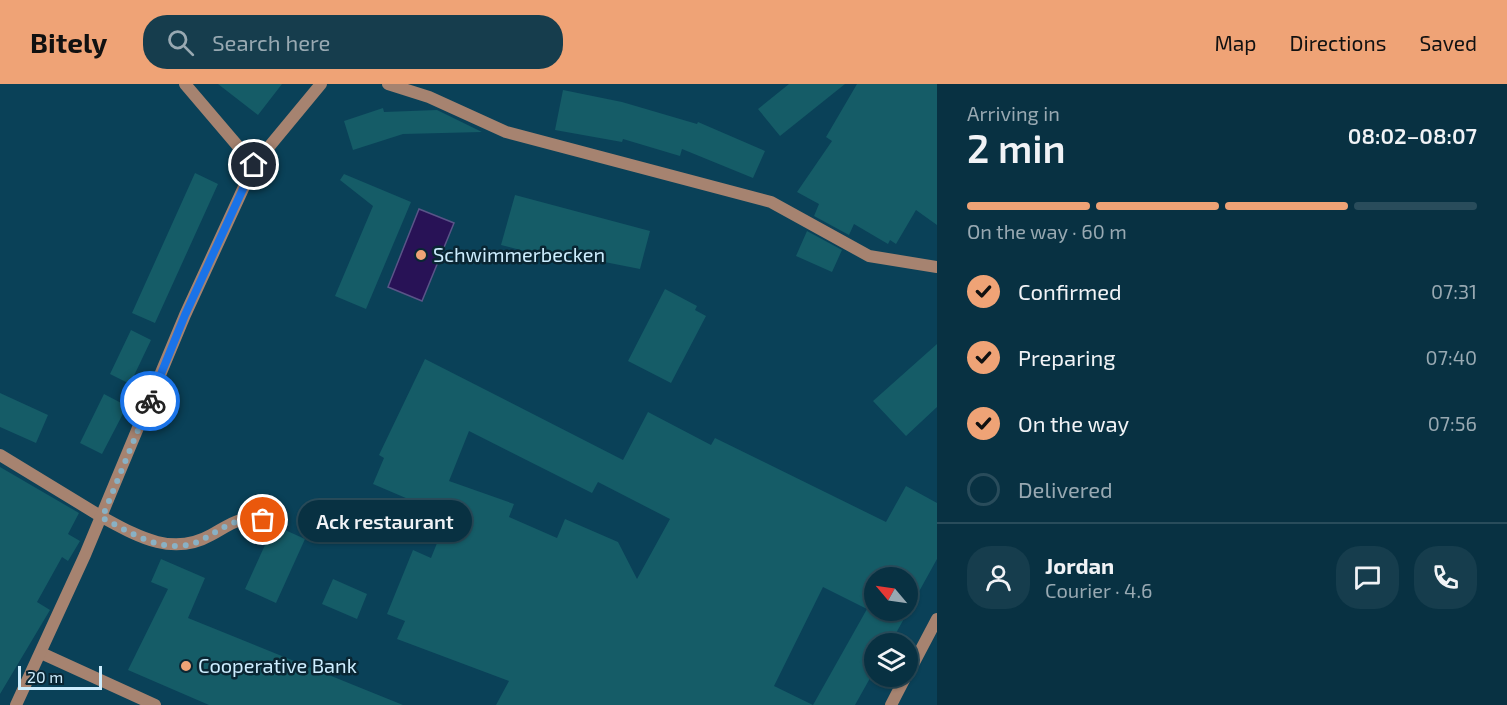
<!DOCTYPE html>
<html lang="en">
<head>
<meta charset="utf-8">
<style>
  :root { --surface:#083142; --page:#163d4d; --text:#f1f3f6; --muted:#98a9b2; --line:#294c5b; --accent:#efa376 }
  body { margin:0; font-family:"Exo 2",sans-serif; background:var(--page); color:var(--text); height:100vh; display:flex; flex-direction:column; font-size:22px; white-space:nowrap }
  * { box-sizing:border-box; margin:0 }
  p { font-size:20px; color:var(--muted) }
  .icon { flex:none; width:33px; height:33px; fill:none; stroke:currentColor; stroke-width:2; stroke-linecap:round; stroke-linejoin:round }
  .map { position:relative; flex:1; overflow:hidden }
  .drawer { display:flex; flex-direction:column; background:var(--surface); width:570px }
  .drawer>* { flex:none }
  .needle { width:39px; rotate:299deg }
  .buttons { position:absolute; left:864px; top:483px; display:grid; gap:12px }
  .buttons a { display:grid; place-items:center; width:54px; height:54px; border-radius:50%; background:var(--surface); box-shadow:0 2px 4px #0004,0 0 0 2px var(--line); font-size:30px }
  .scale { position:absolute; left:18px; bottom:15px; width:84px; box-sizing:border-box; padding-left:6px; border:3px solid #cdedfe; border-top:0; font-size:16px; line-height:21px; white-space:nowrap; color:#cdedfe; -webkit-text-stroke:4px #0a2633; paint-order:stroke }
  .pin { position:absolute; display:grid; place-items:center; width:51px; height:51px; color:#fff; margin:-26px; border:3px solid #fff; border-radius:50%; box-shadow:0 2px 6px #0007 }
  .courier { position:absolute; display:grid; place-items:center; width:60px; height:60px; margin:-30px; border:4px solid #1a73e8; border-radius:50%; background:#fff; color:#222; box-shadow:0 2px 8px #0007 }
  .bubble { position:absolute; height:42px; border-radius:21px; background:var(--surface); box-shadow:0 2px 4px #0004,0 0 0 2px var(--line); font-size:20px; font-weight:600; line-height:42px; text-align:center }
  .summary em { font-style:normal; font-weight:600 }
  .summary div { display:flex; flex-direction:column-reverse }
  .summary { display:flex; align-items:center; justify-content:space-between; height:102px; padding:0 30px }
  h1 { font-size:39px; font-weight:600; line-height:45px }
  .bar { display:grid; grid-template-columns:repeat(4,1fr); gap:9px 6px; align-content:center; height:72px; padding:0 30px }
  .bar i { height:8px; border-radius:4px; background:var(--line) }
  .bar .on { background:var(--accent) }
  .bar p { grid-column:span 4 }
  .line { display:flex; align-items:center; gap:15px; padding:0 30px; border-top:2px solid var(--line) }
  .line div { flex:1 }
  .round { display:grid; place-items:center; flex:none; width:63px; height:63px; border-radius:24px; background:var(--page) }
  ol { padding:0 30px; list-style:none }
  li { display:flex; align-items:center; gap:18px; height:66px }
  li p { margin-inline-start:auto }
  li .icon { padding:6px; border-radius:50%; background:var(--accent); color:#111; stroke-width:4 }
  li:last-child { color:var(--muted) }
  li i { width:33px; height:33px; border:3px solid var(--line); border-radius:50% }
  header { display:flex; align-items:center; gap:36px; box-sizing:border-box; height:84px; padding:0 30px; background:var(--accent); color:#111 }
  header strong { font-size:28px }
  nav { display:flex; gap:33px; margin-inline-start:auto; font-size:21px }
  .search { width:420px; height:54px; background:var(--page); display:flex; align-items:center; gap:15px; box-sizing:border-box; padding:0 21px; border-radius:24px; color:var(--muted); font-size:22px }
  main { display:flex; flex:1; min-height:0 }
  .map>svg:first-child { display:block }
</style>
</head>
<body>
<header>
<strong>Bitely</strong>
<div class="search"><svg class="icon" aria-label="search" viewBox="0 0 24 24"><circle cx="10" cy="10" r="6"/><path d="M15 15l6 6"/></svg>Search here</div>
<nav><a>Map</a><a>Directions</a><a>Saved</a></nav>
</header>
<main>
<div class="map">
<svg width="937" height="621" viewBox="0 0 937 621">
  <rect width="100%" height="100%" fill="#0a4158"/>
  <path fill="#281256" stroke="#5a5488" stroke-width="1.5" d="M419,125L454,139L422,217L388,203Z"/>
  <path fill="#155c67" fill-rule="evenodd" d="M218,0H282L258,31Z
    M789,0H845L780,52L758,25Z
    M857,0H937V141L916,126L896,160L890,156L888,160L854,140L849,151L814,132L819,120L797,108L832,57L826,53Z
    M563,6L622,18L697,40L698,38L765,67L753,94L682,65L680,72L623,55L622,58L555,46Z
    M383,24L384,28L437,26L482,48L403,50L353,66L344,37Z
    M195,89L218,100L155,239L132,229Z
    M344,90L411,118L366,225L335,212L373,122L340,96Z
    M515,111L650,147L640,185L569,171L567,178L501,161Z
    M807,147L842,166L832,188L796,172Z
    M665,205L697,222L695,226L706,232L671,299L628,277Z
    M131,246L151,256L130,300L110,290Z
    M937,260V323L906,352L873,317Z
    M425,275L623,376L648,328L711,361L715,354L886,438L906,402L937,419V475L890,560H874V587L855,621H813L867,525L823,503L774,602L813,621H496L509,597L397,555L405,537L387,530L413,466L431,474L448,432L373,400L384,374L379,371ZM469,347L592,409L598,398L670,435L637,495L618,458L565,435L557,454L509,433L514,420L449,397ZM874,494H908V526H874Z
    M0,309L48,331L36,359L0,343Z
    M104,310L127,322L102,370L80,359Z
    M0,383L79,429L68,450L80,457L68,477L62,473L37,518L50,526L0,610Z
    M274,441L305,455L276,519L245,505Z
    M161,475L205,494L188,534L403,621H209L128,586L168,505L151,498Z
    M333,495L367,510L357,535L322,520Z"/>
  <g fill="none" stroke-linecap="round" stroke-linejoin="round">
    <path stroke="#a68370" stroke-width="12" d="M0,371L102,433"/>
    <path stroke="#a68370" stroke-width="12" d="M185,0L254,81
      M388,0L429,13L506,48L771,118L869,172L937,183
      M102,433C137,452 172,473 211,451C231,440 240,431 263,436
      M41,569L155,621
      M908,590L937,535
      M891,621L906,592"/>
    <path stroke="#a68370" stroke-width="12" d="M16,621L85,471L185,231L254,81L321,0"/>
  </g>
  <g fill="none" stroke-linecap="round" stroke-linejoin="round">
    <path stroke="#89b1c4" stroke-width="6" stroke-dasharray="0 10.8" d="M150,317L102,434C125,445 149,462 176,462C210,463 224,429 263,436"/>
    <path stroke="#1a73e8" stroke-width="8" d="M150,317L185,231L254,81"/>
  </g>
  <g fill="#efa376" stroke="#0a2633" stroke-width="2">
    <circle cx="421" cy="171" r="6"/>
    <circle cx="186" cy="582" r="6"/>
  </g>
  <g text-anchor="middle" stroke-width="5" stroke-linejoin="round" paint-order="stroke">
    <g font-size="20" fill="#cdedfe" stroke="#0a2633" text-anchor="start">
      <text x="433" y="178">Schwimmerbecken</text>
      <text x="198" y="589">Cooperative Bank</text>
    </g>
  </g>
</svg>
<div class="buttons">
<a><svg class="needle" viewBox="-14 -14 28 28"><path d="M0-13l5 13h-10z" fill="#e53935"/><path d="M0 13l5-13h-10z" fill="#98a9b2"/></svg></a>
<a><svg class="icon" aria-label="layers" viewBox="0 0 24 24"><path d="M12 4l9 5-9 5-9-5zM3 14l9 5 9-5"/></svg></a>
</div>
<div class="scale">20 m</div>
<div class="pin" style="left:263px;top:436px;background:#ea580c"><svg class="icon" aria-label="bag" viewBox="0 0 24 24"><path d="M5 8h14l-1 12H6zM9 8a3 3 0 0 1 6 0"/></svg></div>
<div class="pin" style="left:254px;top:81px;background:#1f2937"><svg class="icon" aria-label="home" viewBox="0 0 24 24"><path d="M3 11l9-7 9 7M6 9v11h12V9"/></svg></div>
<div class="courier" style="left:150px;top:317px"><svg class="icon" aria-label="bike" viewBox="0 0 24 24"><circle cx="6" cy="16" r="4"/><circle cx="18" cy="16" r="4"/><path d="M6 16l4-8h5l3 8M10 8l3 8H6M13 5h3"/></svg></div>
<div class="bubble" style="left:298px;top:416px;width:174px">Ack restaurant</div>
</div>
<section class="drawer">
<div class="summary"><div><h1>2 min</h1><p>Arriving in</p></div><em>08:02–08:07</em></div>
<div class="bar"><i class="on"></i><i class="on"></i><i class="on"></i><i></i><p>On the way · 60 m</p></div>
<ol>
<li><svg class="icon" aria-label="check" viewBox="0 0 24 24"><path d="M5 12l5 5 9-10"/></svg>Confirmed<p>07:31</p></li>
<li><svg class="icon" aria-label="check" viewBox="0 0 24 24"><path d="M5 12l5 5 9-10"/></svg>Preparing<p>07:40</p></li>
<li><svg class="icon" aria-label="check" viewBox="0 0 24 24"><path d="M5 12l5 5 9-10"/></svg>On the way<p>07:56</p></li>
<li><i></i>Delivered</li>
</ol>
<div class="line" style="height:108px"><a class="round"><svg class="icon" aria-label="person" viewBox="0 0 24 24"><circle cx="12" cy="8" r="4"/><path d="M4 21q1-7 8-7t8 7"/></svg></a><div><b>Jordan</b><p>Courier · 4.6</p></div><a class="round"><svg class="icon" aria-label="chat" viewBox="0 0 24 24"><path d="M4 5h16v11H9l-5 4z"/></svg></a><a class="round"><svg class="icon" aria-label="phone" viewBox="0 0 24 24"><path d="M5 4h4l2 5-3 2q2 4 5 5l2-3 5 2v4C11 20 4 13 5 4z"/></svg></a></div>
</section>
</main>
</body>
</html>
